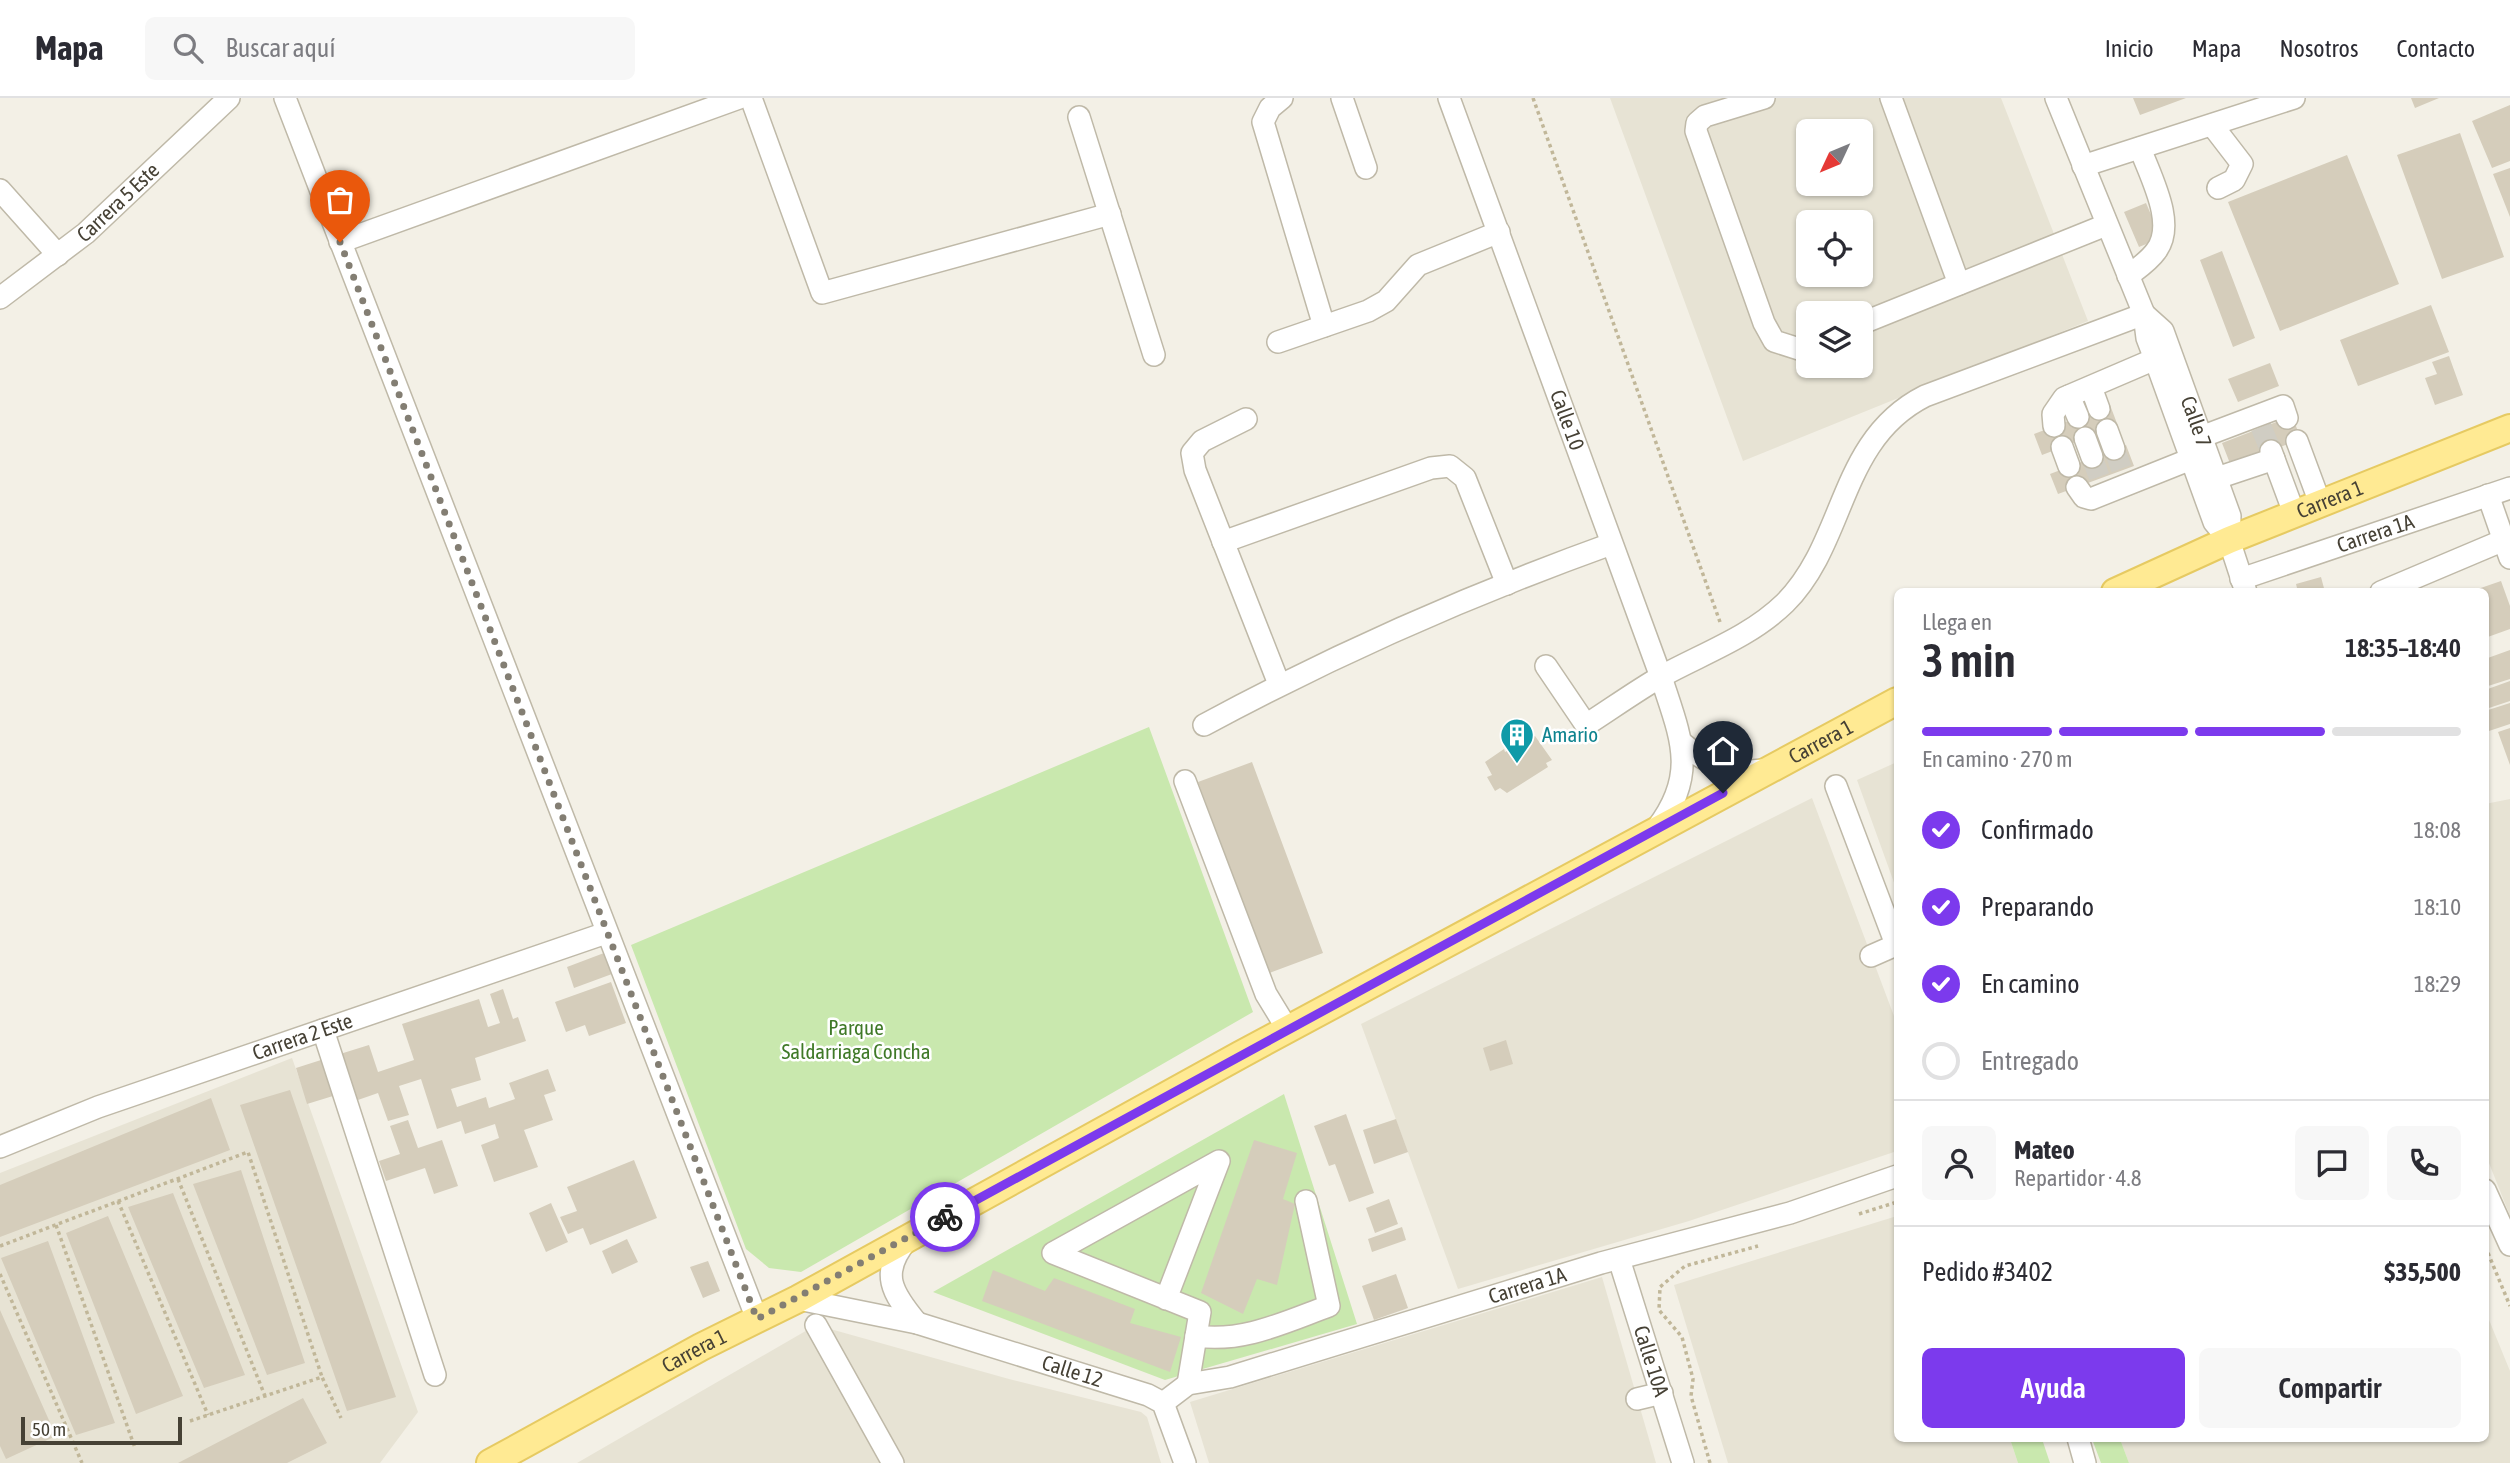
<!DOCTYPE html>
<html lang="es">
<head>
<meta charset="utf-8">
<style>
  :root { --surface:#fff; --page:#f7f7f7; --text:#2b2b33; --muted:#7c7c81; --line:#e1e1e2; --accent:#7c3aed }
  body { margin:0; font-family:"Asap Condensed",sans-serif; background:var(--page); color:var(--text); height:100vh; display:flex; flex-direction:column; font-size:26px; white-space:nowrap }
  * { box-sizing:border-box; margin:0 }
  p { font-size:23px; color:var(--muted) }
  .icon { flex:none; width:38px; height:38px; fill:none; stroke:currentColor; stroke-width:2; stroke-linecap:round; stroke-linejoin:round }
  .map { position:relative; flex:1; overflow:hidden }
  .sheet { position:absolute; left:1894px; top:490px; width:595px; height:854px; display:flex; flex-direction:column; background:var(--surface); border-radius:10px; box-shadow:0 2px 5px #0004 }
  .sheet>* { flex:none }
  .needle { width:46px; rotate:226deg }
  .buttons { position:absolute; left:1796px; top:21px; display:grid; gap:14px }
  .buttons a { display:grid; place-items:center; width:77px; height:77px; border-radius:10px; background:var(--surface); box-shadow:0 2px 5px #0004; font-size:35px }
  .scale { position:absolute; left:21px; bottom:18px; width:161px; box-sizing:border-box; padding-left:7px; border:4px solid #464135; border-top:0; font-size:19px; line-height:24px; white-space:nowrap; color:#464135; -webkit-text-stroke:5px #fff; paint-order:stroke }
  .pin { position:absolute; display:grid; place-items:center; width:60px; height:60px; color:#fff; margin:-72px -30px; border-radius:50% 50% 50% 0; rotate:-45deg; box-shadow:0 0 7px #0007 }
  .pin .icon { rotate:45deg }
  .courier { position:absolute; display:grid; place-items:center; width:70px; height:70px; margin:-35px; border:5px solid #7c3aed; border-radius:50%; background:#fff; color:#222; box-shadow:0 2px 9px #0007 }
  .head em { font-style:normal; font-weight:600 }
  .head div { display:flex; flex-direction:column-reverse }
  .head { display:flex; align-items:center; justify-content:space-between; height:119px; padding:0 28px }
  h1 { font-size:46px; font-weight:600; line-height:52px }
  .bar { display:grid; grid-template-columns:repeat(4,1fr); gap:10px 7px; align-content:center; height:84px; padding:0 28px }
  .bar i { height:9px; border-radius:5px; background:var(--line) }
  .bar .current { background:var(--accent) }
  .bar p { grid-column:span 4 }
  .line { display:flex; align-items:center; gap:18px; padding:0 28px; border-top:2px solid var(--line) }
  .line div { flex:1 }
  .round { display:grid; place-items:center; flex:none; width:74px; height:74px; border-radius:10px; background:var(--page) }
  ol { padding:0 28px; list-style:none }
  li { display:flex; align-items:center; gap:21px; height:77px }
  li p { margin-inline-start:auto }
  li .icon { padding:7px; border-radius:50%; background:var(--accent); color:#fff; stroke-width:4 }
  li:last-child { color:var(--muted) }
  li i { width:38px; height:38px; border:4px solid var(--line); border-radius:50% }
  .primary-button { display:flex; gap:14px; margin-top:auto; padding:14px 28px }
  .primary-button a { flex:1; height:80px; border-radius:10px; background:var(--accent); color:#fff; font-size:28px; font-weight:600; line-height:80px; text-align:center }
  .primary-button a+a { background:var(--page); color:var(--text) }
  header { display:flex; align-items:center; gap:42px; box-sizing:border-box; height:98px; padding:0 35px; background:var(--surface); border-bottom:2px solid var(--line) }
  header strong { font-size:33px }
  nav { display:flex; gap:38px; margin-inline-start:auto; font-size:24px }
  .search { width:490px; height:63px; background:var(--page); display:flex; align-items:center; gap:18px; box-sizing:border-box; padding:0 24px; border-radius:10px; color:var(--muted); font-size:26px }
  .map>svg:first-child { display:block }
</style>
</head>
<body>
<header>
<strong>Mapa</strong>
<div class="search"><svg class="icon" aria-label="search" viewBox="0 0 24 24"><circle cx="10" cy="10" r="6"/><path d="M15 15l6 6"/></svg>Buscar aquí</div>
<nav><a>Inicio</a><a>Mapa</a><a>Nosotros</a><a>Contacto</a></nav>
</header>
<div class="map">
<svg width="2510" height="1365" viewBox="0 0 2510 1365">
  <rect width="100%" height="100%" fill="#f3f0e6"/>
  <path fill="#e7e3d4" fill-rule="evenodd" d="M1610,0H2001L2088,223L1743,363ZM1808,33H1860V86H1808ZM1808,124H1860V177H1808ZM1808,215H1860V268H1808Z
    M1897,664V793L1857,682Z
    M1812,700L1897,926V1053L1689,1123L1458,1191L1361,926Z
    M2510,701V1118L2485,1055V706Z
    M292,960L418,1314L380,1365H0V1075Z
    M1897,1118V1340L2010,1341L2018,1365H1728L1674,1187Z
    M1602,1179L1656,1365H1209L1190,1304Z
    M2485,1212L2510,1273V1365H2129L2120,1341L2485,1340Z
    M816,1227L1009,1281L1141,1314L1147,1319L1161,1365H577Z"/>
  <path fill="#c9e8ae" d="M1149,629L1253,914L801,1174L769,1170L746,1151L631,847Z
    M1284,996L1357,1226L1165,1282L933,1194Z
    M2010,1341H2042L2050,1365H2018Z
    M2092,1341H2120L2129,1365H2101Z"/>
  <path fill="#d5cdbb" d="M2133,0H2186L2140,17Z
    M2411,0H2439L2415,10Z
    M2510,7V63L2492,70L2472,23Z
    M2460,35L2504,159L2442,181L2397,57Z
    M2347,57L2399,186L2280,233L2228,104Z
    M2510,70V119L2493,76Z
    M2146,105L2161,140L2139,149L2124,114Z
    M2222,153L2255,240L2233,249L2200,162Z
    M2431,207L2449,254L2358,288L2340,242Z
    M2449,258L2463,297L2435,307L2425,280L2437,276L2432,264Z
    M2270,265L2279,288L2238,304L2228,281Z
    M2110,307L2118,328L2042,357L2034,336Z
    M2292,318L2301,341L2231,368L2222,345Z
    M2126,347L2134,368L2058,396L2050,376Z
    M2321,479L2325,494H2298L2296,486Z
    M2501,483L2510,508V531L2485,540V494L2472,493Z
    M2510,552V581L2485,589V561Z
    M2510,583V603L2489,610L2485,592Z
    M2510,605V626L2489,633L2485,613Z
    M2510,630V667L2498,634Z
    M1535,638L1552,662L1546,665L1548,669L1507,695L1500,690L1495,693L1487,679L1492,677L1485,664L1504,651L1505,654Z
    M1252,664L1323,855L1269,875L1198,684Z
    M604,855L612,876L574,890L567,869Z
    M611,884L626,925L589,938L585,927L566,934L555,904Z
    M503,891L513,921L518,919L526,943L475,960L481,982L451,991L457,1009L486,999L489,1010L515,1001L509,985L548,971L556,993L544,997L553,1022L524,1032L538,1069L494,1084L481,1047L499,1040L495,1026L465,1036L461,1023L437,1031L421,981L399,988L409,1017L388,1023L378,995L355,1003L340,956L369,947L378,974L414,962L402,926L479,901L488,929L500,925L490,896Z
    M1506,942L1513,966L1490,973L1483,950Z
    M321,962L333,998L307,1006L296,970Z
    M290,992L396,1299L347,1313L240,1007Z
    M211,1000L230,1052L0,1139V1087Z
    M1346,1016L1374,1095L1349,1104L1335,1066L1329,1068L1314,1028Z
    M1396,1021L1408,1054L1374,1066L1363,1032Z
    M408,1022L418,1050L442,1042L458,1088L434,1096L425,1070L386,1083L379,1063L400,1056L390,1028Z
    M1254,1042L1297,1055L1283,1101L1295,1106L1277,1187L1257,1181L1243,1216L1201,1195Z
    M634,1062L657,1120L590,1147L583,1130L568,1136L560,1119L577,1113L567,1089Z
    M241,1072L305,1265L267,1277L193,1086Z
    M173,1095L245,1277L204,1290L128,1109Z
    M1389,1101L1398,1126L1375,1135L1366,1110Z
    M551,1105L568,1144L546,1154L529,1115Z
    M108,1118L183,1298L136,1316L66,1135Z
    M1402,1129L1406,1142L1372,1154L1368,1141Z
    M627,1141L638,1164L612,1176L602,1153Z
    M48,1143L115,1325L76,1337L1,1160Z
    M708,1163L720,1193L703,1200L690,1169Z
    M993,1172L1045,1193L1054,1180L1135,1211L1130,1225L1181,1239L1170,1274L982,1203Z
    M1396,1176L1408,1210L1374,1222L1362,1188Z
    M0,1212L56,1338L6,1361L0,1348Z
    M303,1300L327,1345L287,1365H178Z"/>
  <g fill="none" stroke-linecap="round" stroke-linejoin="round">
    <path stroke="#d0cdc3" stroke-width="21" stroke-dasharray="21 10" stroke-linecap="butt" d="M2261,329L2271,353
      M2114,351L2122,372
      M2092,359L2100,381"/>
    <g stroke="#bfb9a8" stroke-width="24">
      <g id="minor">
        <path d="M285,0L757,1221"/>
        <path d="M751,0L822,195L1110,116"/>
        <path d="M1282,0L1270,10L1263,24L1324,228"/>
        <path d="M1342,0L1366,70"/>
        <path id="s1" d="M1449,0L1661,579C1680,638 1699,675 1657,730"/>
        <path d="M1764,0L1705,18L1697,25L1696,33L1764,225L1774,243L1799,251L1808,248"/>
        <path d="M1891,0L1959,186"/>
        <path d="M2056,0L2144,216L2147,240L2155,261L2214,424L2229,442L2246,494"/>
        <path d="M1079,19L1154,257"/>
        <path d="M2212,27L2242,66L2234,82L2218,90"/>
        <path d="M2083,68L2294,0"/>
        <path d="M0,92L58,157"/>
        <path d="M340,144L739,0"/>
        <path d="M2128,178C2137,171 2149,163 2156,153C2177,126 2150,78 2140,50"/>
        <path id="s2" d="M0,200L86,135L229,0"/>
        <path id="s3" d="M2144,216L2163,233L2230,418L2229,442"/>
        <path d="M1860,226L2106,127"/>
        <path d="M1278,244L1368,213L1386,203L1418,167L1499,134"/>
        <path d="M2091,289L2099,311"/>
        <path d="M2069,298L2078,319"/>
        <path d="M1246,321L1202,343L1192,355L1195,372L1279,586"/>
        <path d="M2054,328L2053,316L2064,300L2155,261"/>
        <path d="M2107,332L2114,351"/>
        <path d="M2201,339L2283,308L2287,320"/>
        <path d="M2085,340L2092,359"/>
        <path d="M2297,343L2320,405"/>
        <path d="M2062,349L2069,368"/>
        <path d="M2271,353L2294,415"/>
        <path d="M2217,380L2274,361"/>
        <path d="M2077,389L2084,399L2091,401L2191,361"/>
        <path d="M2488,397L2510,460"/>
        <path d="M1223,444L1431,370L1450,368L1465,380L1507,486"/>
        <path id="s4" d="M2241,481L2510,390"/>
        <path d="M2381,494L2504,442"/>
        <path d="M1546,568L1586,627C1611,611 1636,593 1662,578C1704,555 1750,539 1785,505C1847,443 1838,342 1925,298L2144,216"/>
        <path d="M1204,627C1334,557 1472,496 1611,446"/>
        <path d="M1682,645C1708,667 1730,676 1764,672"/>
        <path d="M1185,683L1266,896L1288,932"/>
        <path d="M1836,688L1897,849"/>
        <path d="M1871,858L1896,847"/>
        <path d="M323,932L435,1277"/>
        <path id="s5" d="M0,1049L98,1009L606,835"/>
        <path d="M2485,1092L2510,1147"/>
        <path d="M907,1142C879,1175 892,1195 917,1225"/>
        <path id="s6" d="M1619,1161L1683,1365"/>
        <path id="s7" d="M798,1201L917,1225L1148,1297L1163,1305L1185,1365"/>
        <path d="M1166,1201L1219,1063L1053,1155L1200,1214L1188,1286"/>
        <path d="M816,1227L893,1365"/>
        <path d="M1196,1238C1243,1245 1285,1224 1329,1208L1306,1103"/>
        <path d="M1637,1301L1662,1295"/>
        <path id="s8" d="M1163,1305L1188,1286L1230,1279L1601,1165L1790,1115L1897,1078"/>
        <path d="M2078,1340L2085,1365"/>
      </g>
    </g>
    <g stroke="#e6ca62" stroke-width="30">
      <g id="major">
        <path id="s9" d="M2115,494L2229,442L2510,330"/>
        <path id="s10" d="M490,1365L701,1249L798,1201L1240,957L1897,603"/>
      </g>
    </g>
    <path stroke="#c1b799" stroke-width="3.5" stroke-dasharray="3.5 3.5" stroke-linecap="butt" d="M1533,0L1720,524
      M178,1081L265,1298
      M118,1103L208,1317
      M1859,1116L1897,1104
      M56,1127L135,1350
      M0,1148L248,1054L322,1279
      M2488,1155L2510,1208
      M0,1176L82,1365
      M190,1323L322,1279L341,1320
      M1710,1365L1691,1298L1693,1281L1682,1239L1659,1212L1660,1189L1685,1168L1758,1148"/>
    <use href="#minor" stroke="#fff" stroke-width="21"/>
    <use href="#major" stroke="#ffea93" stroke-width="26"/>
  </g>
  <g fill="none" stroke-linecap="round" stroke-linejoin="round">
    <path stroke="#837e73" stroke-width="7" stroke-dasharray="0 12.6" d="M340,144L757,1221L945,1119"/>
    <path stroke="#7c3aed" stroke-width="9" d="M945,1119L1723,695"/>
  </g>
  <defs>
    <g id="building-pin" transform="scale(1.75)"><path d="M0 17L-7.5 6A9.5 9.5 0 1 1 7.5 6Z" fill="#0f9aa8" stroke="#fff"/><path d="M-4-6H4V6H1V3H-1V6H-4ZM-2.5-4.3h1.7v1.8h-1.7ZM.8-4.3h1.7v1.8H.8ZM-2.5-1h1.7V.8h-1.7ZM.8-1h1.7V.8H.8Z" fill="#fff"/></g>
  </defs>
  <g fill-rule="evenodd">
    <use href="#building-pin" x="1517" y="637"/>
  </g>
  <g text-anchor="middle" stroke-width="5" stroke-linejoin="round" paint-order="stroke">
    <g font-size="21" fill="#464135" stroke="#fff">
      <text dy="7" stroke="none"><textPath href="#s2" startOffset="152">Carrera 5 Este</textPath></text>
      <text dy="7" stroke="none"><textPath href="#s1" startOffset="343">Calle 10</textPath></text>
      <text dy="7" stroke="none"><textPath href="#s3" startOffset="122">Calle 7</textPath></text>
      <text dy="7" stroke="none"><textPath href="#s9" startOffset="234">Carrera 1</textPath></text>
      <text dy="7" stroke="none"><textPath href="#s4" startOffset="142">Carrera 1A</textPath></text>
      <text dy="7" stroke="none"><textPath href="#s10" startOffset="1514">Carrera 1</textPath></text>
      <text dy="7" stroke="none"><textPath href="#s5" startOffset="322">Carrera 2 Este</textPath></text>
      <text dy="7" stroke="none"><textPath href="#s8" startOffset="385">Carrera 1A</textPath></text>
      <text dy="7" stroke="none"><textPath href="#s10" startOffset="233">Carrera 1</textPath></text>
      <text dy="7" stroke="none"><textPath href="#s6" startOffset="107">Calle 10A</textPath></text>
      <text dy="7" stroke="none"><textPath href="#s7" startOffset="284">Calle 12</textPath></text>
    </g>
    <g font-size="21" fill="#0d838f" stroke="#fff" text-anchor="start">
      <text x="1542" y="644">Amario</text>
    </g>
    <g font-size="21" fill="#3f7927" stroke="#fff">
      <text x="856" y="937">Parque<tspan x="856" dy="24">Saldarriaga Concha</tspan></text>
    </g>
  </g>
</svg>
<div class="buttons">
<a><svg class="needle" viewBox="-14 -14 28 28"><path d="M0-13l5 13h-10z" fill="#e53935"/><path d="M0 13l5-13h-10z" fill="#7c7c81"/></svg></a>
<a><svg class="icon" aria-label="locate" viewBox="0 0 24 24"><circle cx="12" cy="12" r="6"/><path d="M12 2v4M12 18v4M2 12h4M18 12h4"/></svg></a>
<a><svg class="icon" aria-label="layers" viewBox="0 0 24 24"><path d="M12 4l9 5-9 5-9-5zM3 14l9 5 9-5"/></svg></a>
</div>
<div class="scale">50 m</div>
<div class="pin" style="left:340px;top:144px;background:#ea580c"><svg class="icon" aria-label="bag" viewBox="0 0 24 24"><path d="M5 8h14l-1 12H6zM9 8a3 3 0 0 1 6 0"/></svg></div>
<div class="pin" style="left:1723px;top:695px;background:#1f2937"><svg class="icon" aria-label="home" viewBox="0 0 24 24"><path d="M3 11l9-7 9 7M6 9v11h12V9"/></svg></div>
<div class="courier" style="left:945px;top:1119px"><svg class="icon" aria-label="bike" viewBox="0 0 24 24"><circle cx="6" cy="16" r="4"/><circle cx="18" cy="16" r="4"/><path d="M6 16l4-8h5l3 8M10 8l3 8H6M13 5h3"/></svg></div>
<section class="sheet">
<div class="head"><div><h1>3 min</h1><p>Llega en</p></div><em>18:35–18:40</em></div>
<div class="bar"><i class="current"></i><i class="current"></i><i class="current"></i><i></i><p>En camino · 270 m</p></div>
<ol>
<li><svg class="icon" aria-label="check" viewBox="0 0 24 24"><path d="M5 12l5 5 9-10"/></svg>Confirmado<p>18:08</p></li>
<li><svg class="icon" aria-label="check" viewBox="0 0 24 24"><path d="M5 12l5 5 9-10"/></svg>Preparando<p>18:10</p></li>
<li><svg class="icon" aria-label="check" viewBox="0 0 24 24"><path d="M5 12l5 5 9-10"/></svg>En camino<p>18:29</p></li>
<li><i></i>Entregado</li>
</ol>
<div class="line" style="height:126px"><a class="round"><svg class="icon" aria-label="person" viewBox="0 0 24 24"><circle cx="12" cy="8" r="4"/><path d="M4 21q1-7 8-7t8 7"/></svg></a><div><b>Mateo</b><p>Repartidor · 4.8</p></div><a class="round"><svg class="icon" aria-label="chat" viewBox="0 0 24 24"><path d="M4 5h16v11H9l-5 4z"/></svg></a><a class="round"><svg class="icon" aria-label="phone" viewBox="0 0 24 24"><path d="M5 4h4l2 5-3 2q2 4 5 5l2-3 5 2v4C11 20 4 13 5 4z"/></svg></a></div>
<div class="line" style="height:91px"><div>Pedido #3402</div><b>$35,500</b></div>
<div class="primary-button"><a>Ayuda</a><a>Compartir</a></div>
</section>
</div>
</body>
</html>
